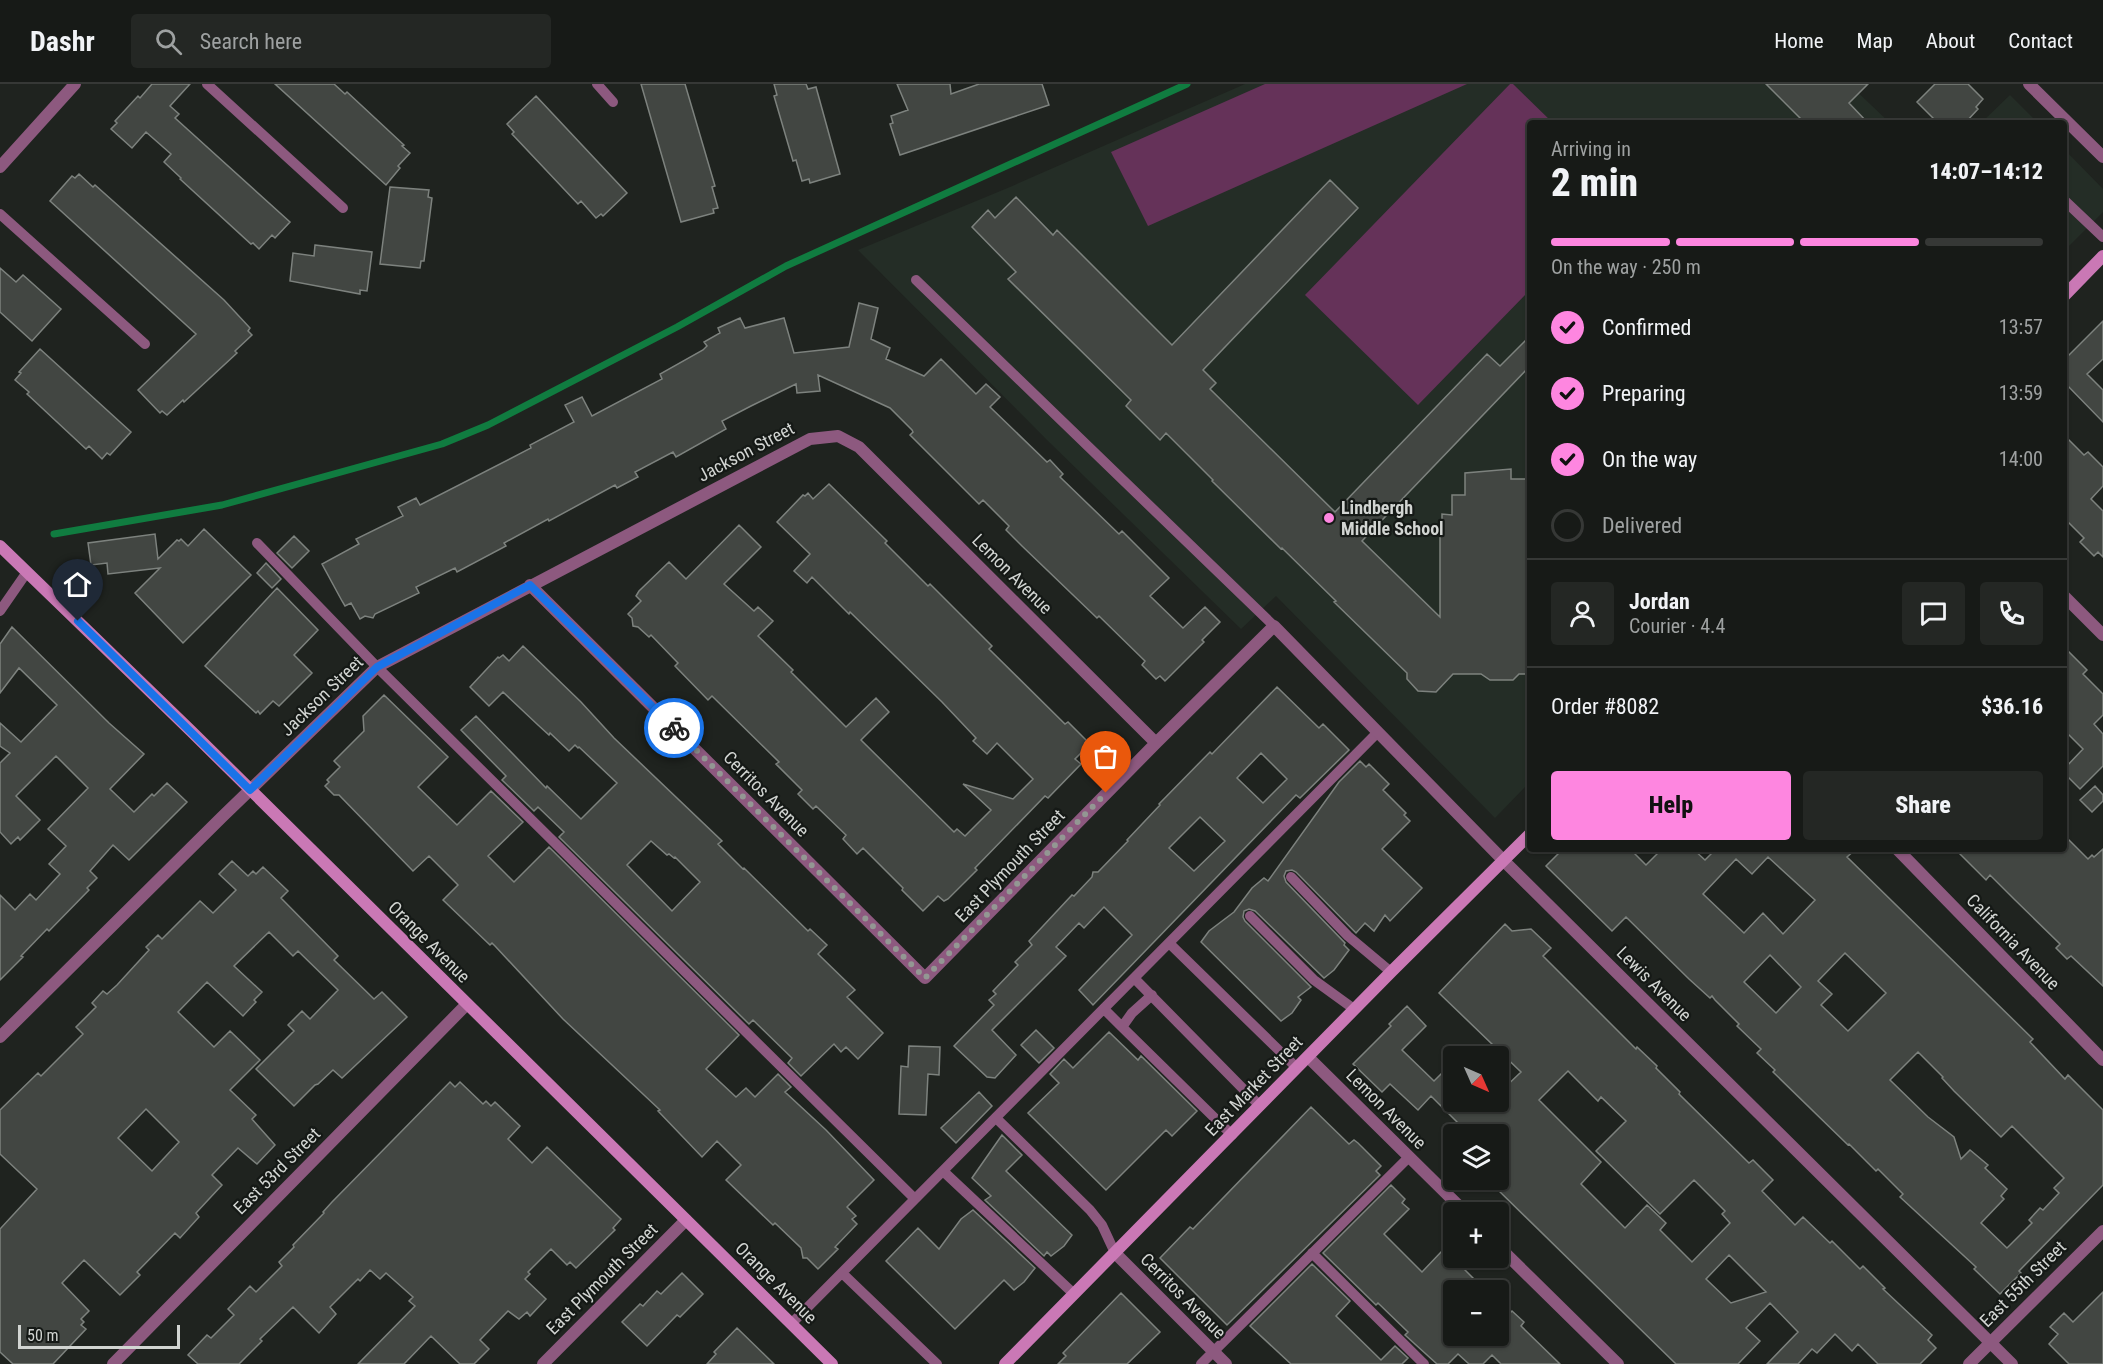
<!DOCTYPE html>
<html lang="en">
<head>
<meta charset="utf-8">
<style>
  :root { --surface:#171a17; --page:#242724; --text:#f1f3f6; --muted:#9ea1a1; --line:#363836; --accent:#fe86e0 }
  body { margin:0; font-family:"Roboto Condensed",sans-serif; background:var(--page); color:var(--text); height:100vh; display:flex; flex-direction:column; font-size:22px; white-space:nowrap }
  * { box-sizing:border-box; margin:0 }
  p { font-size:20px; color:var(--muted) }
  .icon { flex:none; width:33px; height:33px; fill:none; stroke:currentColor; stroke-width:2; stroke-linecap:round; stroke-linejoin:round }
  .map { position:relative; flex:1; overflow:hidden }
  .panel { position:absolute; left:1527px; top:36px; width:540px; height:732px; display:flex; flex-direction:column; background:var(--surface); border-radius:6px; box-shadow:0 2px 4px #0004,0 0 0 2px var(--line) }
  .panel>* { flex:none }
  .needle { width:39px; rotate:135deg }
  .fabs { position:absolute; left:1443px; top:962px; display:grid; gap:12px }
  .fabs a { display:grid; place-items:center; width:66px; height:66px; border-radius:6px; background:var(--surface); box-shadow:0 2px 4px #0004,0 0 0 2px var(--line); font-size:30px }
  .scale { position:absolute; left:18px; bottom:15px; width:162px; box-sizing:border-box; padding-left:6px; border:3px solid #d2d5d2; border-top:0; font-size:16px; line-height:21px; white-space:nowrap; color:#d2d5d2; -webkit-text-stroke:4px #151916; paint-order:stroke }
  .pin { position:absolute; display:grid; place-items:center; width:51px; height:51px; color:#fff; margin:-62px -26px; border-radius:50% 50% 50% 0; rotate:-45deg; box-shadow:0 0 6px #0007 }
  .pin .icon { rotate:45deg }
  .courier { position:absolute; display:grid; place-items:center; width:60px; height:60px; margin:-30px; border:4px solid #1a73e8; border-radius:50%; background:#fff; color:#222; box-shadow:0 2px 8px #0007 }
  .headline em { font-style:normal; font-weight:800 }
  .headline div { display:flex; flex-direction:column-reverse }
  .headline { display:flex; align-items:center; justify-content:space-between; height:102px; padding:0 24px }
  h1 { font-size:39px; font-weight:800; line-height:45px }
  .bar { display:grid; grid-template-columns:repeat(4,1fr); gap:9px 6px; align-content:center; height:72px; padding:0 24px }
  .bar i { height:8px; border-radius:4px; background:var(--line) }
  .bar .current { background:var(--accent) }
  .bar p { grid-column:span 4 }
  .line { display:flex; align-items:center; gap:15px; padding:0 24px; border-top:2px solid var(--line) }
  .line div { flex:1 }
  .round { display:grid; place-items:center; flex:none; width:63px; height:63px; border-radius:6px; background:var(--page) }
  ol { padding:0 24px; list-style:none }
  li { display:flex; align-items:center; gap:18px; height:66px }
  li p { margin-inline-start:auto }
  li .icon { padding:6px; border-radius:50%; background:var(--accent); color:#111; stroke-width:4 }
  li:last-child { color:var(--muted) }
  li i { width:33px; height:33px; border:3px solid var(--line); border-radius:50% }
  .button { display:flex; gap:12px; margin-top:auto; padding:12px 24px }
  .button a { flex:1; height:69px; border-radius:6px; background:var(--accent); color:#111; font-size:24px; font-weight:800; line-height:69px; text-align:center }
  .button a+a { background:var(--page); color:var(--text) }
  header { display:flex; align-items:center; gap:36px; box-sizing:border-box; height:84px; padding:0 30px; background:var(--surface); border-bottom:2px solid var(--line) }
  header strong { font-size:28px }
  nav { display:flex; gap:33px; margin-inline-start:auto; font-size:21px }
  .search { width:420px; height:54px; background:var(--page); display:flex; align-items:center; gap:15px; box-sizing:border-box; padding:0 21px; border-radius:6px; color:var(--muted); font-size:22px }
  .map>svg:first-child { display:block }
</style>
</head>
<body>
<header>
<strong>Dashr</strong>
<div class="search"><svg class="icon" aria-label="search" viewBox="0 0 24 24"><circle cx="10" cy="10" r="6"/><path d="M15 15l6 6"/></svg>Search here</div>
<nav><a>Home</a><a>Map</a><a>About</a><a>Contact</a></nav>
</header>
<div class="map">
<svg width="2103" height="1280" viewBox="0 0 2103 1280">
  <rect width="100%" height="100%" fill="#1f231f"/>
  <path fill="#242d26" d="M1245,0H1849L1890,39H1530V698L1495,734L1276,512L1241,545L1047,356L858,166L1010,103Z
    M2010,11L2038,39H1981Z
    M2064,65L2103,105V128L2064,167Z"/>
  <path fill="#653259" d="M1265,0H1467L1148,142L1111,68Z
    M1510,0H1513L1553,39H1530V206L1418,321L1305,211Z"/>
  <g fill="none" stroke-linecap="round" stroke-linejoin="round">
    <path stroke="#107c40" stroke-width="7" d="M54,450L222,421L442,360L488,341L677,243L786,182L1187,0"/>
  </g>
  <path fill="#424642" stroke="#7d827e" stroke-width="1.5" fill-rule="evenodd" d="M152,0H190L170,22L179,30L175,34L290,138L275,154L272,151L259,165L253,159L251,160L180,95L181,94L164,78L171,70L146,48L132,64L111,45L117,39L115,37L138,12L140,14Z
    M275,0H334L345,10L347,8L404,61L402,62L410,69L398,82L400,84L386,101Z
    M641,0H685L715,102L712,103L718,124L713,125L714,129L681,138Z
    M774,0H806L808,5L816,3L840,90L810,99L809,95L802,97L796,76L793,77L774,12L777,11Z
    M897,0H950L951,10L979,0H1042L1049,21L900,71L890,40L893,39L891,32L908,26Z
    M1766,0H1868L1849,19L1868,39H1805Z
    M1935,0H1968L1983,15L1976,23L1978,25L1965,39H1938L1917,18Z
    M536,12L627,109L603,132L601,130L596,134L581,117L578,120L512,50L514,48L507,40Z
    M79,90L93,103L95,101L224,216L250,244L248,247L252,251L235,267L237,269L184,318L183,316L167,331L162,327L160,329L138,306L196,250L50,117L72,92L75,94Z
    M1330,96L1358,124L1203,286L1216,299L1210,305L1335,428L1487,270L1500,282L1530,252V282L1362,457L1440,533V437L1442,436V430L1452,431V411H1465V389L1511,385V395H1530V590H1519L1513,596H1490L1481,590H1453L1436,608L1418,607L1407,595V589L1334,518L1336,517L1282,464L1281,465L1212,397L1213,396L1166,349L1160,356L1126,322L1131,316L1008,195L1016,188L972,143L988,126L995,134L1016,113L1053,151L1057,146L1172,261Z
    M390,103L429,106L428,113L432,114L424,177H421L420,184L380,180Z
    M315,161L372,168L367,207L360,206V210L290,197L293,169L314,172Z
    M0,184L16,198L23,191L61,225L32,257L0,228Z
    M859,219L878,224L871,255L890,264L886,275L924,292L941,275L976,310L986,300L1000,313L990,323L1047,378L1050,376L1063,390L1060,393L1119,450L1122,447L1169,494L1150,512L1183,544L1205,523L1220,538L1202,556L1204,558L1165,597L1160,592L1156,595L1142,581L1145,577L1099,532L1097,534L1022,462L1006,446L1009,442L983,416L979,420L910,351L913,348L912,346L890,324L818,291L820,307L797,309L796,300L751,322L722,337L726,345L676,373L673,368L635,388L638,393L617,404L615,401L549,437L548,435L504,459L506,462L457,488L455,484L416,503L419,509L375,530L373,534L365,532L360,535L351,519L345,522L342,517L322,480L359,460L356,455L403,432L398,423L416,414L420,421L531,364L530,361L574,338L565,321L582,313L592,332L662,295L660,290L703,266L707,262L704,258L720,249L718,244L740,234L745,244L784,234L794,269L849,263Z
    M2103,237V275L2087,290L2103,306V338L2064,298V276Z
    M40,265L131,348L110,371L107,369L102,375L89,362L86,365L27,310L29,308L15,296L21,289L19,288Z
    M2064,351L2084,371L2088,368L2103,383V402L2091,415L2103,427V473L2098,468L2094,472L2080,458L2084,454L2064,434Z
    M829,400L887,457L885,459L928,502L930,500L992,562L989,565L1065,640L1068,638L1087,657L1085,659L1088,662L1075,675L1081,680L1048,714L1045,712L975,784L977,786L948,815L944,817L938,812L923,827L902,806L903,804L863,764L857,770L843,755L846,751L816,722L813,725L798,710L802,706L776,680L779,678L712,612L708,616L675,582L678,579L651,551L649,553L638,543L633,542L632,534L628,530L641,517L636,512L639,507L669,478L686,495L739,441L761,463L724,500L754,527L758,523L773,537L758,552L793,586L791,588L846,643L876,614L889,628L861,656L954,748L957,745L965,752L991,726L963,700L1013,715L1033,695L997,659L987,670L973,657L976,654L942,618L850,528L849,530L812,493L807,499L794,487L810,470L777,438L803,411L805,412L808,409L813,415Z
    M204,445L251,491L183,559L135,509L160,484L108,490L107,479L91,481L88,459L155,450L158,475L177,456L179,457L181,455L188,462Z
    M294,452L309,467L292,484L277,469Z
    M266,479L281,495L272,504L257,489Z
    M277,504L318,546L294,571L312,589L279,622L273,617L260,630L258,627L256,629L205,582Z
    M12,543L109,639L144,670L110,705L134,728L152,710L154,712L167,699L187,718L129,776L113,761L90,787L97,794L87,804L89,806L49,847L47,845L21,872L23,873L0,896V811L15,826L30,810L36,816L60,790L49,780L66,762L48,745L88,704L56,672L16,712L40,736L20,756L18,753L11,760L0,748V679L10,669L0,662V639L21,658L57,621L19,584L0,609V560Z
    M523,562L581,618L614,654L722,757L718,760L743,785L744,784L808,847L810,845L827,861L818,870L855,906L847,913L883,949L858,975L846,963L841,968L834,960L801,992L788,979L792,974L753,936L749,940L559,753L564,748L538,723L534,727L502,696L506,692L461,646L476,632L546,704L547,702L581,735L617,699L579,663L578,664L575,661L569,667L550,649L549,651L538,641L503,608L489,622L470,603L498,573L499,574L503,571L509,577ZM651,757L667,771L669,770L674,774L675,773L700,798L672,827L627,781Z
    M2064,563L2087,586L2083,590L2103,610V631L2094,640L2103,650V682L2080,705L2064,689V685L2083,665L2064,646Z
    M1277,603L1319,644L1323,640L1349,666L1300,714L1296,711L1093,921L1079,906L1132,851L1104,823L1084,844L1079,839L1056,863L1066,872L992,946L1016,971L995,994L987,993L954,962L994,921L989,916L996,910L993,907L1018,881L1015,878L1032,861L1029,857L1072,811L1074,812L1092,793L1093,788H1098L1128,757L1127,756L1160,721L1159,720L1210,668L1212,670ZM1261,669L1287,695L1263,719L1237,694ZM1200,733L1225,757L1194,787L1169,764Z
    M384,611L448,673L418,703L457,741L491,707L523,738L488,772L514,798L549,763L739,951L706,985L736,1013L746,1004L755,1013L778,990L791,1003L785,1008L826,1046L874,1096L847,1123L856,1132L852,1135L857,1140L835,1163L838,1165L818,1185L807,1174H803L801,1164L775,1139L773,1141L726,1096L741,1081L717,1057L702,1073L658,1027L660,1026L563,935L495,862L492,859L490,861L443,816L458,801L429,772L413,787L339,711H334L325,702L329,698L327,696L340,683L334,677L364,647L363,632Z
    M1360,677L1366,683L1369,680L1389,700L1383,706L1406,729L1404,731L1410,737L1382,765L1422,804L1390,837L1385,831L1374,847L1365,839L1356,849L1296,788L1292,786L1286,787L1284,792L1286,798L1345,859L1344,861L1349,866L1334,886L1324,894L1255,827L1249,825L1244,827L1243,833L1245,837L1311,903L1298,913L1301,916L1292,929L1281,937L1201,858L1209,847L1234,828L1252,804L1264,794L1268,797L1339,698Z
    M2095,702L2103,711V717L2092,728L2080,716Z
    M2064,751L2088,775L2092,771L2094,773L2103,765V902L2071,872L2067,875L2056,864L2060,860L2014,815L1990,791L1986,796L1955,765H2064Z
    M1563,765H1630L1646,781L1662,765H1693L1705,776L1716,765H1856L1847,773L2033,955L2030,958L2065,995L2068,991L2103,1026V1101L2019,1187L2021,1189L2000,1210L1974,1185L1976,1183L1900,1113L1903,1110L1878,1085L1876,1087L1849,1060L1848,1061L1773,988L1775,986L1757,969L1761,965L1737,942L1739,940L1715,916L1712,912L1710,914L1689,895L1626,833L1612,847L1546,782ZM1768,773L1815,816L1783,850L1763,829L1744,849L1703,810L1736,775L1752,790ZM1845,869L1886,909L1848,947L1821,921L1832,910L1818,897ZM1770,871L1801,903L1776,929L1744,898ZM1918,968L1943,993L1942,994L1954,1007L2001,1053L2012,1042L2064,1094L2054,1104L2059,1109L2043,1126L2040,1124L2029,1136L2032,1139L2007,1164L1981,1139L2004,1115L2001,1112L2007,1105L1985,1084L1988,1081L1970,1066L1961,1075L1954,1053L1928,1033L1890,996Z
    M232,777L248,792L253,787L256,790L263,783L288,807L281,814L338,872L334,876L374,915L382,908L407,933L342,994L333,986L318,1000L315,1001L294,1022L256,985L294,947L288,941L302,927L310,935L338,906L298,867L293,872L269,848L234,882L262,908L254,916L256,918L243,932L207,898L178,928L214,963L230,947L260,976L230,1006L256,1031L252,1035L275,1061L257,1080L238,1064L212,1091L222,1101L196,1129L199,1133L180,1154L175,1149L137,1188L140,1191L120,1211L84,1176L62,1199L89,1227L81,1235L84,1238L81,1241L86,1245L53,1280H13L0,1268V1145L37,1105L0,1070V1026L38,989L41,992L83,950L76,943L96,923L92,919L103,907L107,910L117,901L149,866L146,863L158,851L162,855L200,817L213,829L236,806L219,790ZM146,1025L179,1058L152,1087L118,1054Z
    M1505,840L1512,847L1531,845L1551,864L1543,872L1636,965L1637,963L1657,982L1656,984L1680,1008L1679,1010L1749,1079L1753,1076L1773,1096L1762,1107L1795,1141L1803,1133L1830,1159L1832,1157L1860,1185L1863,1182L1885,1204L1883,1205L1932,1251L1928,1256L1936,1264L1920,1280H1878L1858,1260L1852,1267L1835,1250L1817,1269L1812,1265L1798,1280H1767L1798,1248L1770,1219L1746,1244L1760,1257L1738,1280H1676L1498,1106V1050H1445L1457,1038L1431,1012L1418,1026L1390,1000L1382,1008L1353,980L1391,942L1389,940L1407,922L1426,942L1402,966L1434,997L1454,977V1017H1467L1479,1029L1491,1017H1498V1010L1521,988L1439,909ZM1568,987L1598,1017L1601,1013L1626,1037L1596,1067L1660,1130L1694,1096L1725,1127L1722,1130L1730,1139L1692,1178L1660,1146L1666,1139L1647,1121L1625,1144L1581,1100L1601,1078L1539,1016ZM1729,1171L1766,1208L1731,1219L1706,1195Z
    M1036,946L1054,964L1039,979L1021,961Z
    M1109,948L1138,976L1141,972L1197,1027L1172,1052L1166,1046L1106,1106L1028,1029L1059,999L1050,990L1064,975L1073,984Z
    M909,962L940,963L939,991L928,990L926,1031L899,1030L901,982L908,983Z
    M450,998L455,1003L460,998L483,1020L486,1017L491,1022L495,1018L520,1042L508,1055L532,1079L547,1063L621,1135L613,1144L615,1146L576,1184L570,1178L567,1181L551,1165L528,1188L530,1190L525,1195L546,1215L530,1232L527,1228L519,1235L508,1227L480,1256L489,1265L474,1280H460L431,1252L404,1280H358L415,1222L409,1217L413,1213L386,1189L380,1195L370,1186L360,1197L358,1195L330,1223L336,1230L319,1249L293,1223L260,1255L262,1257L239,1280H198L188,1271L207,1251L211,1254L234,1231L228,1225L250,1202L256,1208L282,1182L279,1178L294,1163L293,1161L324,1129L323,1128L332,1118Z
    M979,1008L992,1022L956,1059L941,1044Z
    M1311,1023L1349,1060L1354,1056L1358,1059L1381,1082L1376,1087L1380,1091L1227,1241L1160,1174L1190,1143L1193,1145Z
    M1002,1051L1022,1071L1006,1087L1072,1151L1064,1162L1051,1172L1047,1168L1044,1172L985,1116L991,1112L972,1094Z
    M1391,1101L1405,1115L1402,1119L1409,1125L1384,1150L1422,1188L1441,1168L1447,1174L1450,1171L1485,1206H1454V1251H1498V1219L1509,1230L1512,1227L1524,1238L1521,1242L1560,1280H1501L1492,1271L1483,1280H1469L1458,1270L1448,1280H1437L1405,1251L1408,1248L1378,1219L1376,1221L1323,1169Z
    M973,1126L1035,1184L1024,1198L1014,1206L1004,1196L955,1245L886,1177L918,1144L939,1165L961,1135Z
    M1312,1180L1350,1217L1336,1232L1381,1276L1395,1262L1408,1274L1402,1280H1291L1250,1242Z
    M682,1189L703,1210L680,1233L677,1231L647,1262L622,1238L640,1220L643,1222L657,1207L661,1210Z
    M2103,1208V1280H2069L2049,1260L2058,1250L2050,1243L2064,1229L2073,1238Z
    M1121,1209L1160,1248L1127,1280H1058L1066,1272L1063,1269Z
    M737,1244L774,1280H707L716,1270L714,1268Z"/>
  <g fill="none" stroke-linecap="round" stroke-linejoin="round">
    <path stroke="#8d597f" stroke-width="10" d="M207,0L343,124
      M597,0L613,18
      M2064,116L2103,153
      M0,130L145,260
      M916,196L1274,542
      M257,459L377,583L915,1115
      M0,527L27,488
      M1291,793L1348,852L1391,888
      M1250,832L1314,896L1354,925
      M1169,859L1297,984
      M1134,894L1260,1022
      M1152,911L1132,929L1122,943L1232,1051
      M1104,925L1122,943
      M996,1034L1090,1126L1102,1141L1115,1169
      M943,1087L1074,1210
      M1312,1169L1424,1280
      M842,1189L937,1280
      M791,1240L1378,648
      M1201,1280L1409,1073"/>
    <path stroke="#8d597f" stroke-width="12" d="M2029,0L2103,73
      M0,83L75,0
      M530,501L925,894L1156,659L1274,542L1504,777L2012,1280
      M2064,512L2103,551
      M1897,765L2103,976
      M0,953L222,733L377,583L810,355L838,352L859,363L1156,659
      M1308,973L1465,1128
      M1498,1162L1618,1280
      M1115,1169L1226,1280
      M113,1280L467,920
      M543,1280L686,1136
      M1969,1280L2103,1147"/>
    <path stroke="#ca78b5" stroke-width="12" d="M2064,212L2103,172
      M0,462L191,647L832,1280
      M1005,1280L1391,888L1530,750"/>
  </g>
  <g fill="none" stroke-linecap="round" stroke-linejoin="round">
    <path stroke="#939793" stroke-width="6" stroke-dasharray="0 10.8" d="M674,644L925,894L1106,709"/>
    <path stroke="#1a73e8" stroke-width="8" d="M78,537L250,706L377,583L530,501L674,644"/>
  </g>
  <circle fill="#fe86e0" stroke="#151916" stroke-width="2" cx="1329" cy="434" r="6"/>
  <g text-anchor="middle" stroke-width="4.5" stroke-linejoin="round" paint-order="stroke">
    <g font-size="18" fill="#d2d5d2" stroke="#151916">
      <text transform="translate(746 368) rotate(-28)" y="6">Jackson Street</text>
      <text transform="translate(1012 490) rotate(45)" y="6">Lemon Avenue</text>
      <text transform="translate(322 612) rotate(-44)" y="6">Jackson Street</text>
      <text transform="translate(766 710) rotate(45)" y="6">Cerritos Avenue</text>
      <text transform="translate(1010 782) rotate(-46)" y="6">East Plymouth Street</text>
      <text transform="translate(429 858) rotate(45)" y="6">Orange Avenue</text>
      <text transform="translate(2013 858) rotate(46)" y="6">California Avenue</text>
      <text transform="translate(1654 900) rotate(45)" y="6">Lewis Avenue</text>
      <text transform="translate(1254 1002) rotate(-46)" y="6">East Market Street</text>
      <text transform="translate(1386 1025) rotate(45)" y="6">Lemon Avenue</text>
      <text transform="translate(277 1087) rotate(-45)" y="6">East 53rd Street</text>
      <text transform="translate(602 1195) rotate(-45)" y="6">East Plymouth Street</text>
      <text transform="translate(776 1199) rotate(45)" y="6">Orange Avenue</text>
      <text transform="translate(2023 1200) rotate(-45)" y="6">East 55th Street</text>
      <text transform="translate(1183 1212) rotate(45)" y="6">Cerritos Avenue</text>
    </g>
    <g font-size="18" font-weight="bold" fill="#d2d5d2" stroke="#151916" text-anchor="start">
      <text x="1341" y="430">Lindbergh<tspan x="1341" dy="21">Middle School</tspan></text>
    </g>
  </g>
</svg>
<div class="fabs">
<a><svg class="needle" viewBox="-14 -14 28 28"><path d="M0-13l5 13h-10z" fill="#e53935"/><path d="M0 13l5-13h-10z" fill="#9ea1a1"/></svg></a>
<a><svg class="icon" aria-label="layers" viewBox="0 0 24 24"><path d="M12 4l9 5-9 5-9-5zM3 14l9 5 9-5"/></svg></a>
<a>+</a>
<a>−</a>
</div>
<div class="scale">50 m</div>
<div class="pin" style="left:1106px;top:709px;background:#ea580c"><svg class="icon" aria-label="bag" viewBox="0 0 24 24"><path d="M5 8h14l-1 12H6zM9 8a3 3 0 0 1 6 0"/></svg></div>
<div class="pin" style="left:78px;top:537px;background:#1f2937"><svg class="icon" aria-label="home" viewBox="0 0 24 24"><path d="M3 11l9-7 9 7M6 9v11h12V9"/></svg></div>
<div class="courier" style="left:674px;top:644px"><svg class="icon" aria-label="bike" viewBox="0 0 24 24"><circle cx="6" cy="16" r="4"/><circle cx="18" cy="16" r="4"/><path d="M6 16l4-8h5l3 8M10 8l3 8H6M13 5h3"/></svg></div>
<section class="panel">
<div class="headline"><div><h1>2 min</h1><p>Arriving in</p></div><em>14:07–14:12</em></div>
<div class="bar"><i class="current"></i><i class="current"></i><i class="current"></i><i></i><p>On the way · 250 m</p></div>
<ol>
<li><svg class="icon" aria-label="check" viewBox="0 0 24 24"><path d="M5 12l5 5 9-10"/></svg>Confirmed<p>13:57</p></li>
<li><svg class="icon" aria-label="check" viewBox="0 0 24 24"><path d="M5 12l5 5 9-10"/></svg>Preparing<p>13:59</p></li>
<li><svg class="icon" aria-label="check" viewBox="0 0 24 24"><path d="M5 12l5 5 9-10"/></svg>On the way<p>14:00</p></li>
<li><i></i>Delivered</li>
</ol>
<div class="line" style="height:108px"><a class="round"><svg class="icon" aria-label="person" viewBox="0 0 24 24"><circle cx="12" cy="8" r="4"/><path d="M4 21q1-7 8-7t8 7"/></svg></a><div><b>Jordan</b><p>Courier · 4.4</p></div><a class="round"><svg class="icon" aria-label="chat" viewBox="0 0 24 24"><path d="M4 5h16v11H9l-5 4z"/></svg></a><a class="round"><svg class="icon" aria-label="phone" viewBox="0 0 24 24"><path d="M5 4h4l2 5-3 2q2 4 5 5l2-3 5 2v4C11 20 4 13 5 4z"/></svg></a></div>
<div class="line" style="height:78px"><div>Order #8082</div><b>$36.16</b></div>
<div class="button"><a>Help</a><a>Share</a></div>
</section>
</div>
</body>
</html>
